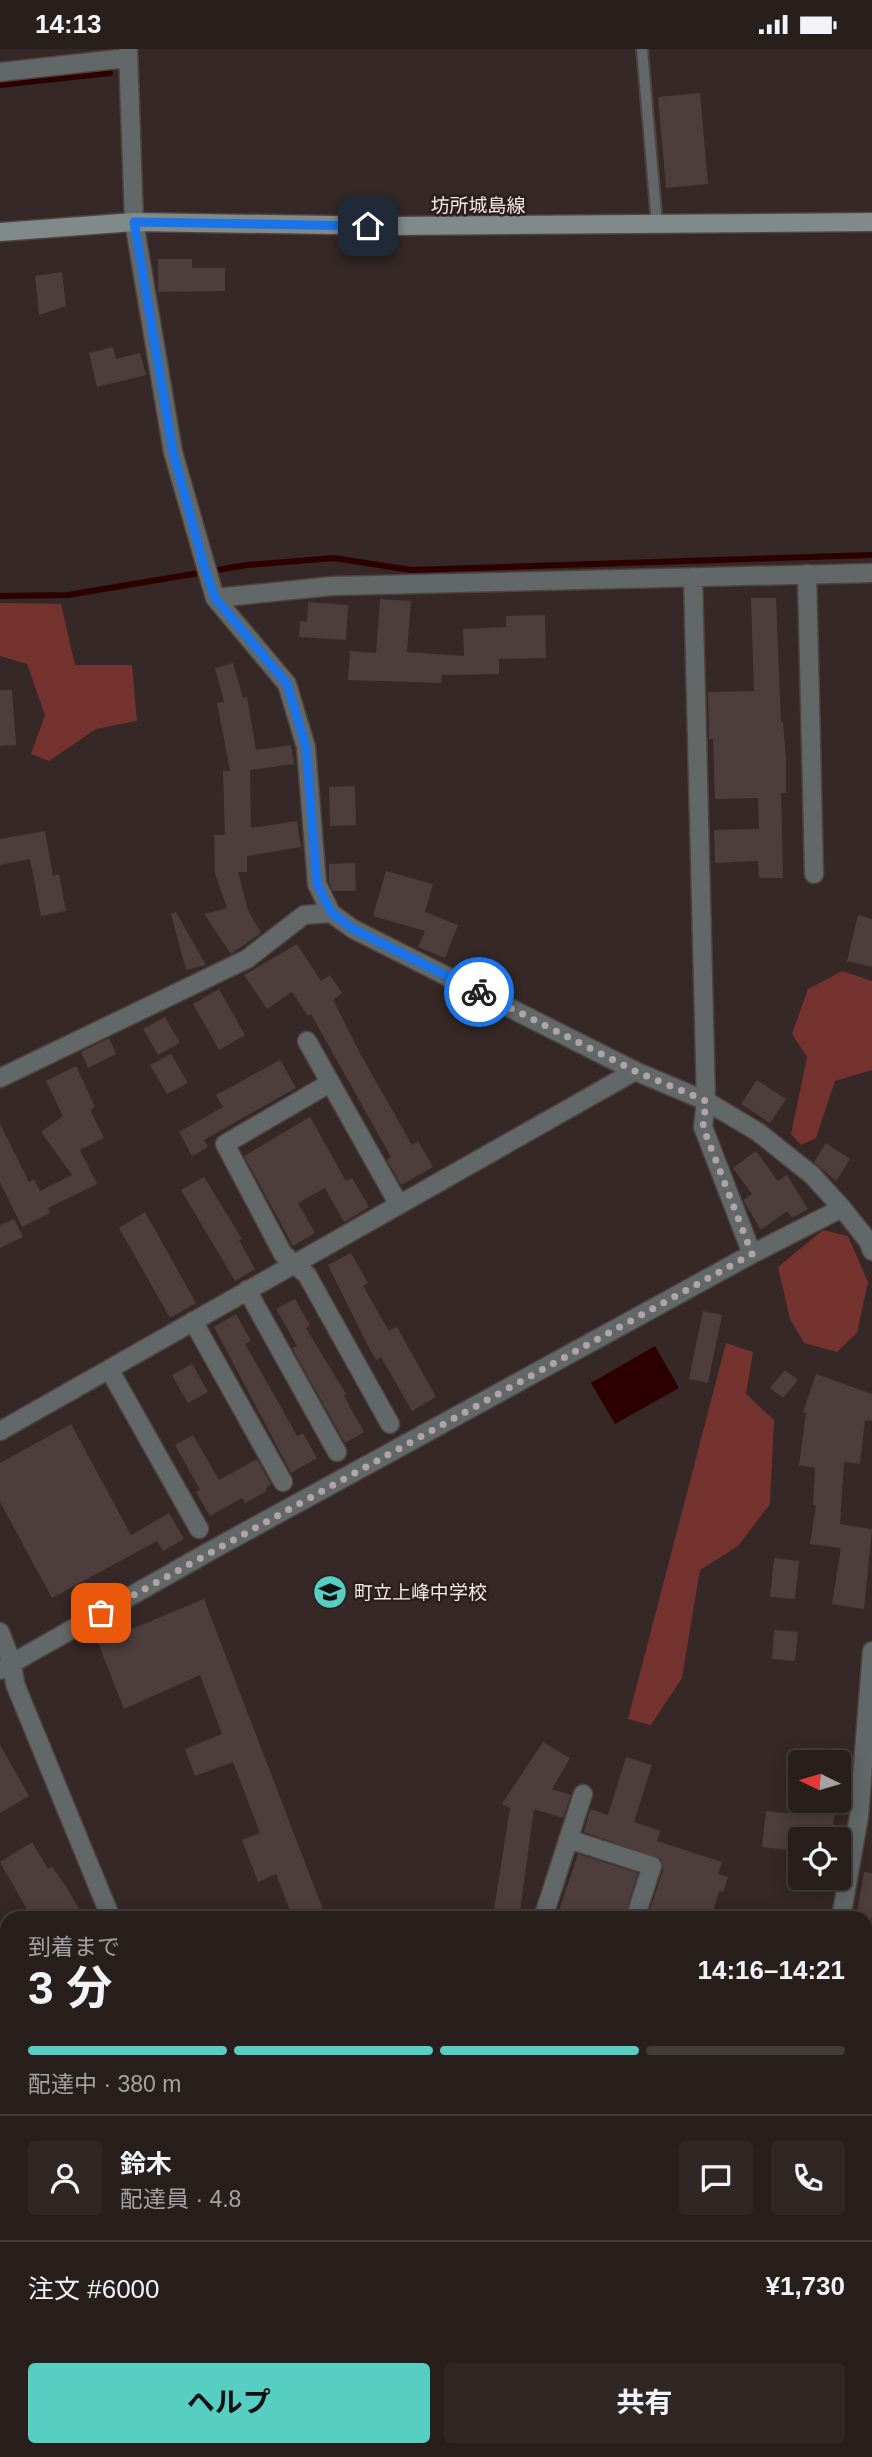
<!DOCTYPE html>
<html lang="ja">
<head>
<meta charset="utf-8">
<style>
  :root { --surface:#281e1c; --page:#302725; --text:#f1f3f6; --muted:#a5a2a3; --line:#443c3b; --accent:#57cec2 }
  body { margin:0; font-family:Helvetica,"Noto Sans JP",sans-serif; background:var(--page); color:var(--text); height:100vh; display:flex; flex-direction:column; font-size:26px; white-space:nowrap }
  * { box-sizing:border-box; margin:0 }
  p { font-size:23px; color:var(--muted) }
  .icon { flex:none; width:38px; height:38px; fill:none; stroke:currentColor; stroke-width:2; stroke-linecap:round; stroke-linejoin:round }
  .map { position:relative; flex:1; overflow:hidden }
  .sheet { position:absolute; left:0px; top:1862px; width:873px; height:546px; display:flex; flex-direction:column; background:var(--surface); border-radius:21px 21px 0 0; box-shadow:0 4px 18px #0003,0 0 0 2px var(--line) }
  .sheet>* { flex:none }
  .needle { width:46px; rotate:275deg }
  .buttons { position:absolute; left:788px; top:1701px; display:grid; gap:14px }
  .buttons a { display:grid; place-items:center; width:63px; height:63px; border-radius:7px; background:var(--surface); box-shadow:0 4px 18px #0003,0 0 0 2px var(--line); font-size:35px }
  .pin { position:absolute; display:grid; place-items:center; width:60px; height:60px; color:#fff; margin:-30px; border-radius:14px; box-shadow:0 4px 10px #0006 }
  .courier { position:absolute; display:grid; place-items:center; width:70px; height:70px; margin:-35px; border:5px solid #1a73e8; border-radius:50%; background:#fff; color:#222; box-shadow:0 2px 9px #0007 }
  .headline em { font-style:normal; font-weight:700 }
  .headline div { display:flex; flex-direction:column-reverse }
  .headline { display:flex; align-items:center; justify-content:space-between; height:119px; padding:0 28px }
  h1 { font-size:46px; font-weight:700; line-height:52px }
  .bar { display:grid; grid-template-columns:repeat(4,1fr); gap:10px 7px; align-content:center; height:84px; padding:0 28px }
  .bar i { height:9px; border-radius:5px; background:var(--line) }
  .bar .current { background:var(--accent) }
  .bar p { grid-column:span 4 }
  .line { display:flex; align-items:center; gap:18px; padding:0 28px; border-top:2px solid var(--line) }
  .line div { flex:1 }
  .round { display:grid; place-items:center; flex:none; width:74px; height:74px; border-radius:7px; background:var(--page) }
  .primary-button { display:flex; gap:14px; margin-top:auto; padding:14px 28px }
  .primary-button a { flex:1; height:80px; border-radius:7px; background:var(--accent); color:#111; font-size:28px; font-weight:700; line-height:80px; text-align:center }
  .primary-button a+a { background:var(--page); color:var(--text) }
  .status { display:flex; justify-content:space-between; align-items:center; height:49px; padding:0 35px; background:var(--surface); direction:ltr }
  .status svg { height:19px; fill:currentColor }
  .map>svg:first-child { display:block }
</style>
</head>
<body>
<div class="status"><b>14:13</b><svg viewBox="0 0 49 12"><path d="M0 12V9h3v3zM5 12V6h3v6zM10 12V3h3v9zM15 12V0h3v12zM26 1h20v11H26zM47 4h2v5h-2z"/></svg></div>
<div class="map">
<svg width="872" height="2408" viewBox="0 0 872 2408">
  <rect width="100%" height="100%" fill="#352826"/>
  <path fill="#74332f" d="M0,554L61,555L75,616H132L137,672L96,680L49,712L31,705L45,666L27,615L0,607Z
    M842,922L872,932V1021L835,1032L816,1089L801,1096L791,1085L807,1008L792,985L808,940Z
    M823,1181L848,1187L868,1233L857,1284L837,1303L804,1294L790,1270L778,1218Z
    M726,1294L753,1303L746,1345L774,1371L770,1455L738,1497L700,1521L682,1629L651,1676L628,1670Z"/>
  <path fill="#2d0000" d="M655,1297L679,1339L615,1375L591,1334Z"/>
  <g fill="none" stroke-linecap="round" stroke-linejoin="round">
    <path stroke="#2d0000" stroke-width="6" d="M0,36L110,24
      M0,547L68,546L247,516L334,509L411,521L872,506"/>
  </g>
  <path fill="#4d3e3d" d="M700,44L708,135L666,139L658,48Z
    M158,210H192V219H225V242L158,243Z
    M62,223L66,257L39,266L35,227Z
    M113,298L116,310L140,304L146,326L97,338L89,304Z
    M751,549H776L781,673H783L786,709V744H781L783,829H759L758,812L715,814L714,781L759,780L758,749L715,750L713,690H709L708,643L754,642Z
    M380,550L411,552L407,603L464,607L463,580L506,578V567L545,566L546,609L499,610V625L442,626L441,634L348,631L350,602L376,604Z
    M308,553L348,556L346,591L299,588L300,572L307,573Z
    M233,614L243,649L247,648L256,701L291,696L294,715L250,721L251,779L297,772L301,798L247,807V823H238L248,861L261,884L231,905L204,865L227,859L215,824L214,786H225L223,722H230L217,654L224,653L215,619Z
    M0,641H12L16,696L0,697Z
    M355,737L356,776L330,777L329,738Z
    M45,782L53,827L59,825L66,862L41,867L30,810L0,816V790Z
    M355,814L356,842H333L329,834V815Z
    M386,822L433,835L425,863L458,876L445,909L418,898L425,882L373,867Z
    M176,863L206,916L186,921L171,865Z
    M858,866L872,870V918L847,912Z
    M297,895L321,932L330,926L342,944L333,951L361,1006L412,1096L418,1092L433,1118L401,1136L387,1111L391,1108L311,965L308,967L292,943L267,960L244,926Z
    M219,940L245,986L219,1001L193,955Z
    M165,968L180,994L158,1006L143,980Z
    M109,989L116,1005L88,1019L81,1003Z
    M171,1005L188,1034L167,1045L150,1016Z
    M280,1011L296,1039L204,1091L208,1098L192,1107L179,1083L223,1058L216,1046Z
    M76,1017L95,1058L90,1061L104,1089L80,1101L97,1135L48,1159L50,1164L22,1178L0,1133V1075L29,1133L34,1130L40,1142L72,1126L41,1083L63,1067L46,1032Z
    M757,1031L786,1050L770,1074L741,1055Z
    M310,1068L346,1132L352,1129L369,1158L344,1173L325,1139L298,1154L315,1184L293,1197L244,1107Z
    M826,1094L850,1110L836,1132L814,1113Z
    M756,1102L778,1132L787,1126L808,1160L792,1169L787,1162L761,1181L743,1151L752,1145L733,1119Z
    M204,1128L242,1190L239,1191L255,1220L235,1232L181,1141Z
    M145,1163L196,1254L170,1269L119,1179Z
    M14,1170L23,1188L0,1199V1176Z
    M351,1204L368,1234L363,1237L389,1282L397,1278L436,1348L412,1362L381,1308L376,1311L367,1295L328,1216Z
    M295,1250L310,1276L306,1279L346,1345L344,1347L364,1383L345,1394L292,1299L297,1297L276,1260Z
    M703,1262L722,1266L708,1334L689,1330Z
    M236,1265L251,1292L245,1295L273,1344L297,1387L303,1384L317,1409L291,1424L214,1278Z
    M192,1315L208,1343L188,1354L172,1326Z
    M785,1321L798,1331L783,1349L770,1339Z
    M816,1325L872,1345V1372L865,1371L860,1415L844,1413L840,1475L872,1480L864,1560L832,1555L841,1499L810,1495L816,1456H813L815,1419L799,1416L806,1364L803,1363Z
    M71,1375L131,1486L169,1464L184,1490L163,1502L157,1492L52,1549L0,1453V1414Z
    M193,1386L219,1431L257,1410L271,1435L266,1439L267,1442L245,1454L242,1449L210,1467L196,1443L200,1441L175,1396Z
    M774,1509L799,1512L795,1550L770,1548Z
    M204,1550L322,1858L319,1869H293L276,1825L258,1833L242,1791L260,1784L233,1713L195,1727L185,1700L222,1685L200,1626L124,1660L98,1594Z
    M774,1581L798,1583L795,1612L772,1610Z
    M543,1693L570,1709L552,1740L571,1746L563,1769L534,1760L519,1869L493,1867L510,1759L502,1755Z
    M0,1696L29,1747L0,1764Z
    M626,1708L652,1716L634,1773L660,1782L657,1792L722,1813L718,1825L728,1828L723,1843L719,1842L711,1869H647L663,1821L661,1810L584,1783L590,1760L608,1766Z
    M838,1722L851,1724L850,1743L838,1741Z
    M804,1752L836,1755L831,1790H800V1802L762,1798L766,1762L802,1766Z
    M32,1793L48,1820L52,1818L67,1839L84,1869H32L0,1813Z
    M578,1805L638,1824L624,1869H572L558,1864Z
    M864,1823L872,1824V1869H856Z"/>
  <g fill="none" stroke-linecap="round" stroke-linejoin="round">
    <g stroke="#4f4341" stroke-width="14">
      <path id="lane" d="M642,0L657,175"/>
    </g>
    <g stroke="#4f4341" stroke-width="21">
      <path id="street" d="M128,0L134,173L173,403L215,549L287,635L306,698L317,835L331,864L353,880L635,1022L706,1052L758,1083L812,1126L842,1159L868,1192L872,1202
        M0,23L127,9
        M807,525L814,825
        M693,528L706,1052L703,1078L752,1205
        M215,549L333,537L872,524
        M307,992L399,1156
        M0,1029L247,910L304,866L331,864
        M330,1034L225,1095L283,1205L307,1226L390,1375
        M247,1241L337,1403
        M193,1272L283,1433
        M109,1320L199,1480
        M0,1382L635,1022
        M0,1583L12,1614L15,1635L111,1869
        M0,1621L212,1501L752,1205L842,1159
        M568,1790L652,1817L635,1869
        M543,1869L583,1745
        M841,1869L859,1767L872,1602
        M0,1952L7,1951
        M866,2026L872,2025
        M0,2031L7,2032
        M866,2303L872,2309
        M0,2319L7,2321
        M0,2403L28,2408
        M98,2408L100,2401
        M728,2408L730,2401"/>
    </g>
    <g stroke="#4f4341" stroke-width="21">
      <path id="secondary" d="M0,183L134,173L394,177L872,173"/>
    </g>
    <use href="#lane" stroke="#616867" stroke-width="10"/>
    <use href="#street" stroke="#616867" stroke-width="18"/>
    <use href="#secondary" stroke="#7f8a89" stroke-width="18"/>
  </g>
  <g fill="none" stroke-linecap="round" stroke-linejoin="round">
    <path stroke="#b0a5a4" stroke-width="7" stroke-dasharray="0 12.6" d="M101,1564L752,1205L703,1078L706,1052L635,1022L479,943"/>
    <path stroke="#1a73e8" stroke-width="9" d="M368,177L134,173L173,403L204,517L215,549L287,635L306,698L317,835L331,863L353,880L479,943"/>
  </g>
  <defs>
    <g id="school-disc" transform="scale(1.75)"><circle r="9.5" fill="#57cec2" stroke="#2b1e1d"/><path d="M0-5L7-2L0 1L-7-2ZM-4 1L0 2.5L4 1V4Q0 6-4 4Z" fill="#111"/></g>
  </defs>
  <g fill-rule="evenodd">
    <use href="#school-disc" x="330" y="1543"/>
  </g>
  <g text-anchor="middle" stroke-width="5" stroke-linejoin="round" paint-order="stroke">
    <g font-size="19" fill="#f2e9e8" stroke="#2b1e1d">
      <text x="478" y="163">坊所城島線</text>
    </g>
    <g font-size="19" fill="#f2e9e8" stroke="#2b1e1d" text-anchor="start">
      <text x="354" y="1550">町立上峰中学校</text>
    </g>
  </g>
</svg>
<div class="buttons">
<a><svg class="needle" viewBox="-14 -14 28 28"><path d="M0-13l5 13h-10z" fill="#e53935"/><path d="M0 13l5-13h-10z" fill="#a5a2a3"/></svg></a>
<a><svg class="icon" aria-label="locate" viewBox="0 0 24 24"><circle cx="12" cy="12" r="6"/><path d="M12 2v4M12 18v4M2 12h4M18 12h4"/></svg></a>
</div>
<div class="pin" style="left:101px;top:1564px;background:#ea580c"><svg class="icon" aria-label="bag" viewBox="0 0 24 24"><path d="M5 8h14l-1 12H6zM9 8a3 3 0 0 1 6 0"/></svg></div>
<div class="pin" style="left:368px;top:177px;background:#1f2937"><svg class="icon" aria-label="home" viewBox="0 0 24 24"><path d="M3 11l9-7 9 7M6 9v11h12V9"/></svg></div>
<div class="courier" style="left:479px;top:943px"><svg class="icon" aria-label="bike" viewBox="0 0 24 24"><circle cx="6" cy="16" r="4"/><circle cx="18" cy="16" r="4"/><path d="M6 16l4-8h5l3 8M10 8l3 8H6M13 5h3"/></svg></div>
<section class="sheet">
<div class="headline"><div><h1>3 分</h1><p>到着まで</p></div><em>14:16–14:21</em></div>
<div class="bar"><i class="current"></i><i class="current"></i><i class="current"></i><i></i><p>配達中 · 380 m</p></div>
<div class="line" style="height:126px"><a class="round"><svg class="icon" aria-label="person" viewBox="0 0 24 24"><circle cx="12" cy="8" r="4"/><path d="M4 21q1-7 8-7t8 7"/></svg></a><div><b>鈴木</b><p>配達員 · 4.8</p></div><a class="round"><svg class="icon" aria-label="chat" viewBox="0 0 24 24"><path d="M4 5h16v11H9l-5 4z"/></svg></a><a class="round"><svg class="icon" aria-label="phone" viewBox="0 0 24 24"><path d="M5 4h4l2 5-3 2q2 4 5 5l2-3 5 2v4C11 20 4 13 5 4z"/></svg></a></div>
<div class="line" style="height:91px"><div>注文 #6000</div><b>¥1,730</b></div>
<div class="primary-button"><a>ヘルプ</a><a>共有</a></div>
</section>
</div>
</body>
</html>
